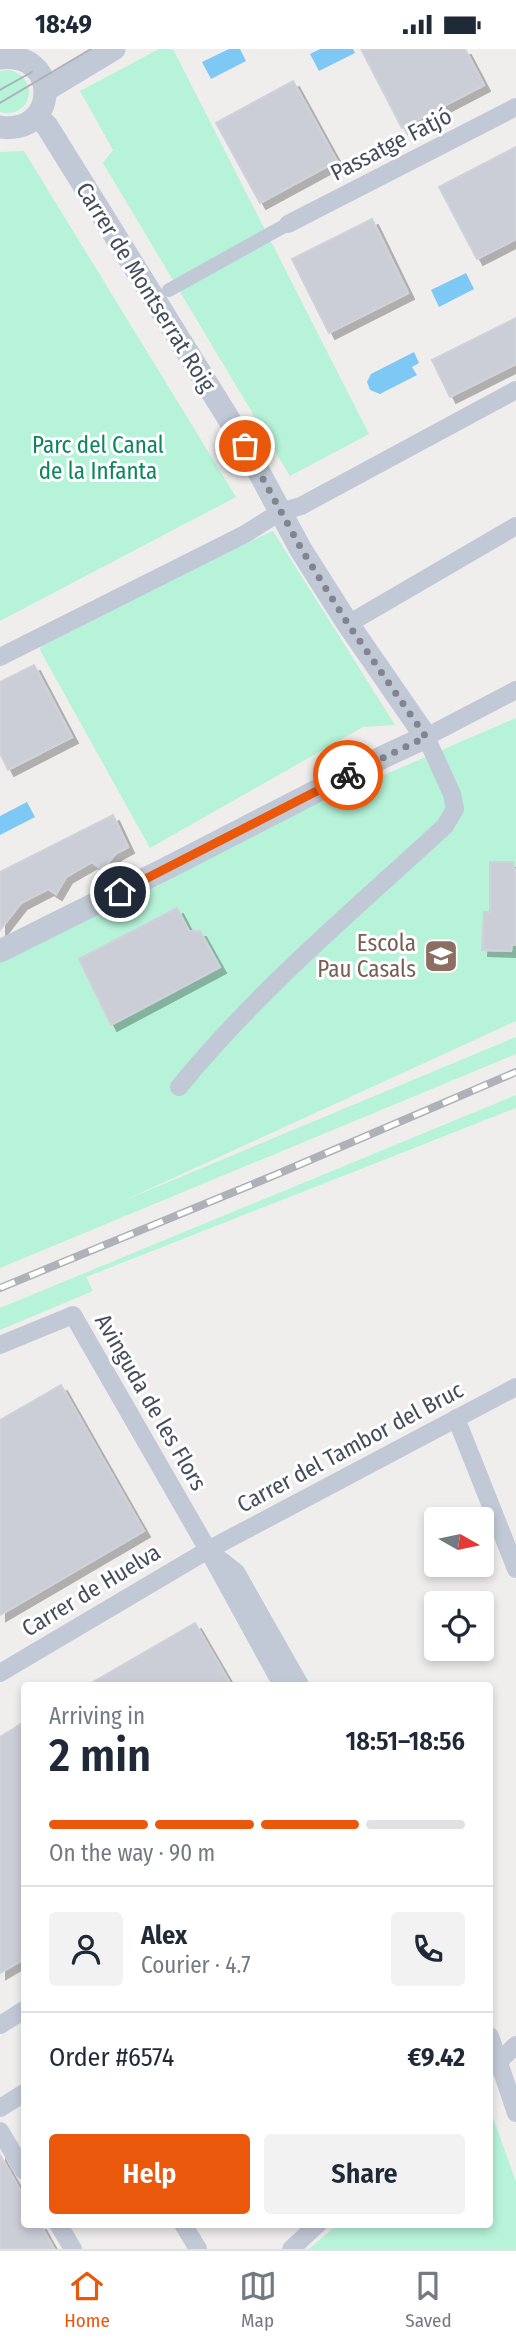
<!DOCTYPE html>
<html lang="en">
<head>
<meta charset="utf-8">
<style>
  :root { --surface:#fff; --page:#f2f2f3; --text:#1f2937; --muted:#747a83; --line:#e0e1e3; --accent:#ea580c }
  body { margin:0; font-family:"Fira Sans Condensed",sans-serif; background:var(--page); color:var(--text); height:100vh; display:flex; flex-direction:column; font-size:26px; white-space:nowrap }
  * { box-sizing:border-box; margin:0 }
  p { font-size:23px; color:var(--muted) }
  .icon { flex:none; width:38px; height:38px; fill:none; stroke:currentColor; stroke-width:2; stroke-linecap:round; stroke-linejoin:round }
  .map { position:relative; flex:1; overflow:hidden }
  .sheet { position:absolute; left:21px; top:1633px; width:472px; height:546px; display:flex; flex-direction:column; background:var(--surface); border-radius:7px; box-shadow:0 4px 10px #0003 }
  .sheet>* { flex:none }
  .needle { width:46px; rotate:99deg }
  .tools { position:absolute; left:424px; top:1458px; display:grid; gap:14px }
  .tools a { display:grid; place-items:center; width:70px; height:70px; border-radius:7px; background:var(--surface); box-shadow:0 4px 10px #0003; font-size:35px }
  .pin { position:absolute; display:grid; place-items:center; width:60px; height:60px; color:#fff; margin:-30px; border:4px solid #fff; border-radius:50%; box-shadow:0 2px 7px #0007 }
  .courier { position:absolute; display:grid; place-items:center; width:70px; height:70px; margin:-35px; border:5px solid #ea580c; border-radius:50%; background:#fff; color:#222; box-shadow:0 2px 9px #0007 }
  .head em { font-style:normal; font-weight:600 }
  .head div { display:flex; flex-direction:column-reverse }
  .head { display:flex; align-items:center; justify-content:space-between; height:119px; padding:0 28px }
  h1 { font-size:46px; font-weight:600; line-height:52px }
  .bar { display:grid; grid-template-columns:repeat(4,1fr); gap:10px 7px; align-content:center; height:84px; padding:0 28px }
  .bar i { height:9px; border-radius:5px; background:var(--line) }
  .bar .current { background:var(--accent) }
  .bar p { grid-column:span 4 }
  .line { display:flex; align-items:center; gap:18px; padding:0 28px; border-top:2px solid var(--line) }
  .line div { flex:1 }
  .round { display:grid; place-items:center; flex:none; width:74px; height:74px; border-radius:7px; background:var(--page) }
  .action { display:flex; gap:14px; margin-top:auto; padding:14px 28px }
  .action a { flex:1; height:80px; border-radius:7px; background:var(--accent); color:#fff; font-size:28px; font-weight:600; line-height:80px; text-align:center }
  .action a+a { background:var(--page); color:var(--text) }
  .status { display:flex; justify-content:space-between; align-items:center; height:49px; padding:0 35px; background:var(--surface); direction:ltr }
  .status svg { height:19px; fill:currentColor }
  .dock { display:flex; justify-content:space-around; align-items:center; height:98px; border-top:2px solid var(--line); background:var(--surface); font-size:19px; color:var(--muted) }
  .dock a { display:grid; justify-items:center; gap:4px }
  .dock .current { color:var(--accent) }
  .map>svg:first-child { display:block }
</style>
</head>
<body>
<div class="status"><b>18:49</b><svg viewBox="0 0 49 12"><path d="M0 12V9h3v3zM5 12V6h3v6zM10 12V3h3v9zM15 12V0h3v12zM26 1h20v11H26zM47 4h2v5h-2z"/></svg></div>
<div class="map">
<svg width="516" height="2200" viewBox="0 0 516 2200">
  <defs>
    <filter id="shadow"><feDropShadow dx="6" dy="6" stdDeviation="0" flood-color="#0004"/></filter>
  </defs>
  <rect width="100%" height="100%" fill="#f0eeed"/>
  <path fill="#b6f3d8" d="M159,0H173L369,385L290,427L103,114L113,101L80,42Z
    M9,21C42,29 31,71 0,63V22Z
    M24,102L236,448L0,572V103Z
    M273,482L395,676L363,678L150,799L40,601L44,586Z
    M516,669V972L123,1152L516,988V1005L0,1219V904L321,753Z
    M516,1046V1059L86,1228L93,1242L0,1281V1259Z
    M490,2060L516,2133V2200H309L338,2175H490Z"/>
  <path fill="#7ec8f5" d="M229,0H240L246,12L211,30L202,13Z
    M320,0H353L355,4L319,22L310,5Z
    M466,224L474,240L439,258L431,241Z
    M414,303L419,314L412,318L417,326L380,345L370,341L367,333L371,325Z
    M27,753L35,768L0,786V767Z"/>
  <path fill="#cbced6" stroke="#d0d2da" stroke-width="2" filter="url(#shadow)" d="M361,0H465L484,36L402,79Z
    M293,32L337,112L260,154L216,74Z
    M516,98V190L477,210L439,138Z
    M372,170L408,244L329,284L292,210Z
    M516,269V315L450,348L432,311Z
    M34,616L72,688L8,721L0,704V633Z
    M113,766L128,798L115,805L103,821L92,813L66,828L56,845L48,840L21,854L0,881V823Z
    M490,813H513L514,821L516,820V896H512L511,902L482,901L484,863H490Z
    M177,859L189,882H200L220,918L111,976L79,910Z
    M61,1336L144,1482L0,1566V1371Z
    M195,1574L231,1636H88Z
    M24,1673V1910L0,1924V1688Z
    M0,2106L24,2148V2175H40L54,2200H0Z"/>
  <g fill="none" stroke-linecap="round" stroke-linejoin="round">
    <path stroke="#c2c9d6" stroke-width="14" d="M169,241L288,175"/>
    <path stroke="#c2c9d6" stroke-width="18" d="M288,175L516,58
      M348,575L516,477
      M0,608L245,485L280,463L301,457L516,341
      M179,1038C258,941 354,861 445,777L455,760L452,745L426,688L516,641
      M0,1296L73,1266L208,1501L282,1636
      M456,1369L516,1520
      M213,1505L236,1523L300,1636
      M0,1624L208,1501L516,1338
      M0,1976L24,1961
      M490,1987L516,2064
      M493,2018L516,1996
      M0,2059L24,2044
      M0,2082L24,2122
      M58,2175L73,2200
      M183,2175L198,2200
      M291,2200L318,2175"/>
    <path stroke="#c2c9d6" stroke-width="23" d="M0,9C61,1 59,87 0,78
      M46,41L114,0
      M0,902L167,819L383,708L426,688L348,575L301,501L240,388L47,77L37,68"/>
    <path stroke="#afb1b9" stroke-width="2" d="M0,41L32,23
      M0,54L91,0"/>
    <g stroke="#afb1b9" stroke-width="8">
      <path id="rail" d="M0,1239L275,1126L516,1023"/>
    </g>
    <use href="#rail" stroke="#fff" stroke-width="5" stroke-dasharray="16" stroke-linecap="butt"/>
  </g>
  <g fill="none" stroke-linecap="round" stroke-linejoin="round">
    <path stroke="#80858f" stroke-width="7" stroke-dasharray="0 12.6" d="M245,397L302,501L348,575L426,688L348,726"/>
    <path stroke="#ea580c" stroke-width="9" d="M120,843L348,726"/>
  </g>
  <defs>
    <g id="school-square" transform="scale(1.75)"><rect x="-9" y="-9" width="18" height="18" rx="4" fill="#8d6e63" stroke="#fff"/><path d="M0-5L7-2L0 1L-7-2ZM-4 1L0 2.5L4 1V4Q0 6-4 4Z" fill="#fff"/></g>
  </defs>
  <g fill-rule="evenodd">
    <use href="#school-square" x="441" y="907"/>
  </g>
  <g text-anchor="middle" stroke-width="6" stroke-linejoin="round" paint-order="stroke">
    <g font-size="23" fill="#444d5d" stroke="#fff">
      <text transform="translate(391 95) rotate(-27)" y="8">Passatge Fatjó</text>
      <text transform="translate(146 238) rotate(58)" y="8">Carrer de Montserrat Roig</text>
      <text transform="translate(151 1353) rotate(60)" y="8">Avinguda de les Flors</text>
      <text transform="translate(350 1398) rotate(-28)" y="8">Carrer del Tambor del Bruc</text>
      <text transform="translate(91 1541) rotate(-31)" y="8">Carrer de Huelva</text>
    </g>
    <g font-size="23" fill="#0d865e" stroke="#fff">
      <text x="98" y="404">Parc del Canal<tspan x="98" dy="26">de la Infanta</tspan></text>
    </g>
    <g font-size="23" fill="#785e54" stroke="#fff" text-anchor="end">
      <text x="416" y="902">Escola<tspan x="416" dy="26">Pau Casals</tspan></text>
    </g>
  </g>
</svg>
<div class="tools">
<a><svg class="needle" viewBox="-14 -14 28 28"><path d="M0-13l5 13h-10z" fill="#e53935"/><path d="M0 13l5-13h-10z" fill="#747a83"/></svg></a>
<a><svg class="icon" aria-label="locate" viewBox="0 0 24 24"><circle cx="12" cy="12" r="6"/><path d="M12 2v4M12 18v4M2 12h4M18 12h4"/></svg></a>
</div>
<div class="pin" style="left:245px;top:397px;background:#ea580c"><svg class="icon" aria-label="bag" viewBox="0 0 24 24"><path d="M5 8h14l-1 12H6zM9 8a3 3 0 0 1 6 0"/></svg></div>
<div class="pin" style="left:120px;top:843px;background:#1f2937"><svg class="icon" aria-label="home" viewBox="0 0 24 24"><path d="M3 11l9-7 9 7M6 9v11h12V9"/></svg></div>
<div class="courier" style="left:348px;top:726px"><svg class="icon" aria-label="bike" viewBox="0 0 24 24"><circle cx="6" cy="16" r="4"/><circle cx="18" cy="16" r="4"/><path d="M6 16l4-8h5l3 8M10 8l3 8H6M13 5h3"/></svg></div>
<section class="sheet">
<div class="head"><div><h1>2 min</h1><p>Arriving in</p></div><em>18:51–18:56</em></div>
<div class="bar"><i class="current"></i><i class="current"></i><i class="current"></i><i></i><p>On the way · 90 m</p></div>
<div class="line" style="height:126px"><a class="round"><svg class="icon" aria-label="person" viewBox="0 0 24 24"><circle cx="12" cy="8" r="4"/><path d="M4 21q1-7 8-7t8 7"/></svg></a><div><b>Alex</b><p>Courier · 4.7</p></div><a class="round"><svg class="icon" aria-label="phone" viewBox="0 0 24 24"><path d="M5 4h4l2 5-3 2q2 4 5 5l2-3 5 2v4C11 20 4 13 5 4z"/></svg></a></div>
<div class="line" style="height:91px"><div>Order #6574</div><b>€9.42</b></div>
<div class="action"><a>Help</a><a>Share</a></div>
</section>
</div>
<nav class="dock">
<a class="current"><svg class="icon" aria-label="home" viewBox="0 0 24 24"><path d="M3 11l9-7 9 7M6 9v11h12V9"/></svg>Home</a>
<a><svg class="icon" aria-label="map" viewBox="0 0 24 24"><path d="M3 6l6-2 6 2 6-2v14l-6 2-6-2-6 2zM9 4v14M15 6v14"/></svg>Map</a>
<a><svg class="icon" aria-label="saved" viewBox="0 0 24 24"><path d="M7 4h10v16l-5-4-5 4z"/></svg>Saved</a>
</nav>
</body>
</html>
